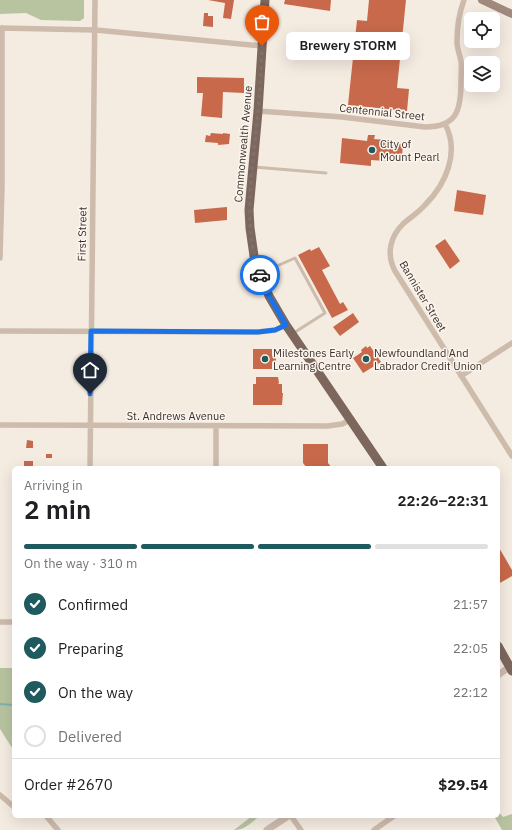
<!DOCTYPE html>
<html lang="en">
<head>
<meta charset="utf-8">
<style>
  :root { --surface:#fff; --page:#f2f2f2; --text:#202124; --muted:#757577; --line:#e0e0e0; --accent:#1f5a5e }
  body { margin:0; font-family:"IBM Plex Sans",sans-serif; background:var(--page); color:var(--text); height:100vh; display:flex; flex-direction:column; font-size:15px; white-space:nowrap }
  * { box-sizing:border-box; margin:0 }
  p { font-size:13px; color:var(--muted) }
  .icon { flex:none; width:22px; height:22px; fill:none; stroke:currentColor; stroke-width:2; stroke-linecap:round; stroke-linejoin:round }
  .map { position:relative; flex:1; overflow:hidden }
  .sheet { position:absolute; left:12px; top:466px; width:488px; height:352px; display:flex; flex-direction:column; background:var(--surface); border-radius:6px; box-shadow:0 4px 16px #0002 }
  .sheet>* { flex:none }
  .fabs { position:absolute; left:464px; top:12px; display:grid; gap:8px }
  .fabs a { display:grid; place-items:center; width:36px; height:36px; border-radius:6px; background:var(--surface); box-shadow:0 4px 16px #0002; font-size:20px }
  .pin { position:absolute; display:grid; place-items:center; width:34px; height:34px; color:#fff; margin:-41px -17px; border-radius:50% 50% 50% 0; rotate:-45deg; box-shadow:0 0 4px #0007 }
  .pin .icon { rotate:45deg }
  .courier { position:absolute; display:grid; place-items:center; width:40px; height:40px; margin:-20px; border:3px solid #1a73e8; border-radius:50%; background:#fff; color:#222; box-shadow:0 1px 5px #0007 }
  .bubble { position:absolute; height:28px; border-radius:6px; background:var(--surface); box-shadow:0 4px 16px #0002; font-size:13px; font-weight:600; line-height:28px; text-align:center }
  .summary em { font-style:normal; font-weight:600 }
  .summary div { display:flex; flex-direction:column-reverse }
  .summary { display:flex; align-items:center; justify-content:space-between; height:68px; padding:0 12px }
  h1 { font-size:26px; font-weight:600; line-height:30px }
  .bar { display:grid; grid-template-columns:repeat(4,1fr); gap:6px 4px; align-content:center; height:48px; padding:0 12px }
  .bar i { height:5px; border-radius:3px; background:var(--line) }
  .bar .active { background:var(--accent) }
  .bar p { grid-column:span 4 }
  .line { display:flex; align-items:center; gap:10px; padding:0 12px; border-top:1px solid var(--line) }
  .line div { flex:1 }
  ol { padding:0 12px; list-style:none }
  li { display:flex; align-items:center; gap:12px; height:44px }
  li p { margin-inline-start:auto }
  li .icon { padding:4px; border-radius:50%; background:var(--accent); color:#fff; stroke-width:4 }
  li:last-child { color:var(--muted) }
  li i { width:22px; height:22px; border:2px solid var(--line); border-radius:50% }
  .map>svg:first-child { display:block }
</style>
</head>
<body>
<div class="map">
<svg width="512" height="830" viewBox="0 0 512 830">
  <rect width="100%" height="100%" fill="#f4ebe1"/>
  <path fill="#b8c4a0" d="M0,0H84V18L80,21L41,20L26,13L0,14Z
    M0,668H14V751L0,729Z
    M498,811L503,817L512,814V830H502L494,816H498Z
    M252,816H260C251,822 246,830 234,830Z"/>
  <g fill="none" stroke-linecap="round" stroke-linejoin="round">
    <path stroke="#7fb0b2" stroke-width="2" d="M0,704L14,705"/>
  </g>
  <path fill="#c8694b" d="M208,0H234L231,19L223,18L225,3Z
    M285,0H331L330,11L284,4Z
    M369,0H406L397,88L409,89L407,111L348,105L357,20L367,21Z
    M204,13H208V16H213V27L203,26Z
    M197,77L244,78V93L223,92L222,118L201,116L203,93H197Z
    M211,133L223,134V133L230,134L229,144L218,145V143L205,142L206,135L210,136Z
    M368,135H375L374,139L386,140L389,143L403,144L402,157L387,155L386,161L371,160V166L340,163L342,138L367,141Z
    M457,190L486,195L483,215L454,211Z
    M227,207V220L195,223L194,210Z
    M445,239L460,261L450,269L435,246Z
    M319,247L330,266L322,270L340,304L343,302L348,310L332,318L298,255L310,249L311,251Z
    M353,313L359,322L340,336L333,327Z
    M366,346L367,348L370,346L381,362L363,373L353,358L362,352L361,350Z
    M253,349H272V356H276V362H272V369H253Z
    M256,377H278L279,383L278,384H282V393H283L282,405H253V384H256Z
    M27,440L33,441V448H26Z
    M303,444H328V463L332,468H307L303,463Z
    M46,454H52V458H46Z
    M24,461H33V466H24Z
    M498,546L512,570V576L498,584Z"/>
  <g fill="none" stroke-linecap="round" stroke-linejoin="round">
    <path stroke="#cdbbac" stroke-width="3" d="M254,167L326,173
      M261,273L295,258L325,313L292,334"/>
    <path stroke="#cdbbac" stroke-width="5.5" d="M0,28L96,30L262,46
      M258,111L342,117L425,127C457,127 461,110 461,82C461,75 462,67 461,61C460,55 457,49 457,42C457,28 459,13 464,0
      M445,124C460,152 446,184 425,205C419,212 411,217 404,223C390,236 386,254 395,271L512,456
      M0,258L2,187V28
      M0,331L258,332L275,330L286,325
      M461,376L512,343
      M0,425L328,426L342,424L350,420
      M90,468L95,0
      M216,468V426
      M0,622H14
      M0,795L14,807
      M46,816L58,830
      M291,816L301,830
      M374,830L394,816"/>
    <path stroke="#cdbbac" stroke-width="7" d="M498,675L512,665
      M267,830L288,816"/>
    <path stroke="#a18a7d" stroke-width="8" d="M482,0L512,14"/>
    <path stroke="#7d675c" stroke-width="9" d="M265,0L258,111L249,210L250,228L254,256L269,296L286,325L383,468
      M498,646L512,671"/>
  </g>
  <g fill="none" stroke-linecap="round" stroke-linejoin="round">
    <path stroke="#7c716b" stroke-width="4" stroke-dasharray="0 7.2" d="M260,275C242,224 252,174 257,122C260,97 261,71 262,46"/>
    <path stroke="#1a73e8" stroke-width="5" d="M90,394L91,331L258,332L275,330L286,325L269,296L260,275"/>
  </g>
  <g fill="#1f5a5e" stroke="#fbf5ee" stroke-width="1.5">
    <circle cx="372" cy="150" r="4"/>
    <circle cx="265" cy="359" r="4"/>
    <circle cx="366" cy="359" r="4"/>
  </g>
  <g text-anchor="middle" stroke-width="3" stroke-linejoin="round" paint-order="stroke">
    <g font-size="11" fill="#3b302b" stroke="#fbf5ee">
      <text transform="translate(382 112) rotate(6)" y="4">Centennial Street</text>
      <text transform="translate(243 144) rotate(-85)" y="4">Commonwealth Avenue</text>
      <text transform="translate(82 234) rotate(-89)" y="4">First Street</text>
      <text transform="translate(423 296) rotate(59)" y="4">Bannister Street</text>
      <text x="176" y="420">St. Andrews Avenue</text>
    </g>
    <g font-size="11" fill="#3b302b" stroke="#fbf5ee" text-anchor="start">
      <text x="380" y="148">City of<tspan x="380" dy="13">Mount Pearl</tspan></text>
      <text x="273" y="357">Milestones Early<tspan x="273" dy="13">Learning Centre</tspan></text>
      <text x="374" y="357">Newfoundland And<tspan x="374" dy="13">Labrador Credit Union</tspan></text>
    </g>
  </g>
</svg>
<div class="fabs">
<a><svg class="icon" aria-label="locate" viewBox="0 0 24 24"><circle cx="12" cy="12" r="6"/><path d="M12 2v4M12 18v4M2 12h4M18 12h4"/></svg></a>
<a><svg class="icon" aria-label="layers" viewBox="0 0 24 24"><path d="M12 4l9 5-9 5-9-5zM3 14l9 5 9-5"/></svg></a>
</div>
<div class="pin" style="left:262px;top:46px;background:#ea580c"><svg class="icon" aria-label="bag" viewBox="0 0 24 24"><path d="M5 8h14l-1 12H6zM9 8a3 3 0 0 1 6 0"/></svg></div>
<div class="pin" style="left:90px;top:394px;background:#1f2937"><svg class="icon" aria-label="home" viewBox="0 0 24 24"><path d="M3 11l9-7 9 7M6 9v11h12V9"/></svg></div>
<div class="courier" style="left:260px;top:275px"><svg class="icon" aria-label="car" viewBox="0 0 24 24"><path d="M5 17H2v-5l4-1 3-4h7l3 4 3 1v5h-3M9 17h6M6 11h13"/><circle cx="7" cy="17" r="2"/><circle cx="17" cy="17" r="2"/></svg></div>
<div class="bubble" style="left:286px;top:32px;width:124px">Brewery STORM</div>
<section class="sheet">
<div class="summary"><div><h1>2 min</h1><p>Arriving in</p></div><em>22:26–22:31</em></div>
<div class="bar"><i class="active"></i><i class="active"></i><i class="active"></i><i></i><p>On the way · 310 m</p></div>
<ol>
<li><svg class="icon" aria-label="check" viewBox="0 0 24 24"><path d="M5 12l5 5 9-10"/></svg>Confirmed<p>21:57</p></li>
<li><svg class="icon" aria-label="check" viewBox="0 0 24 24"><path d="M5 12l5 5 9-10"/></svg>Preparing<p>22:05</p></li>
<li><svg class="icon" aria-label="check" viewBox="0 0 24 24"><path d="M5 12l5 5 9-10"/></svg>On the way<p>22:12</p></li>
<li><i></i>Delivered</li>
</ol>
<div class="line" style="height:52px"><div>Order #2670</div><b>$29.54</b></div>
</section>
</div>
</body>
</html>
